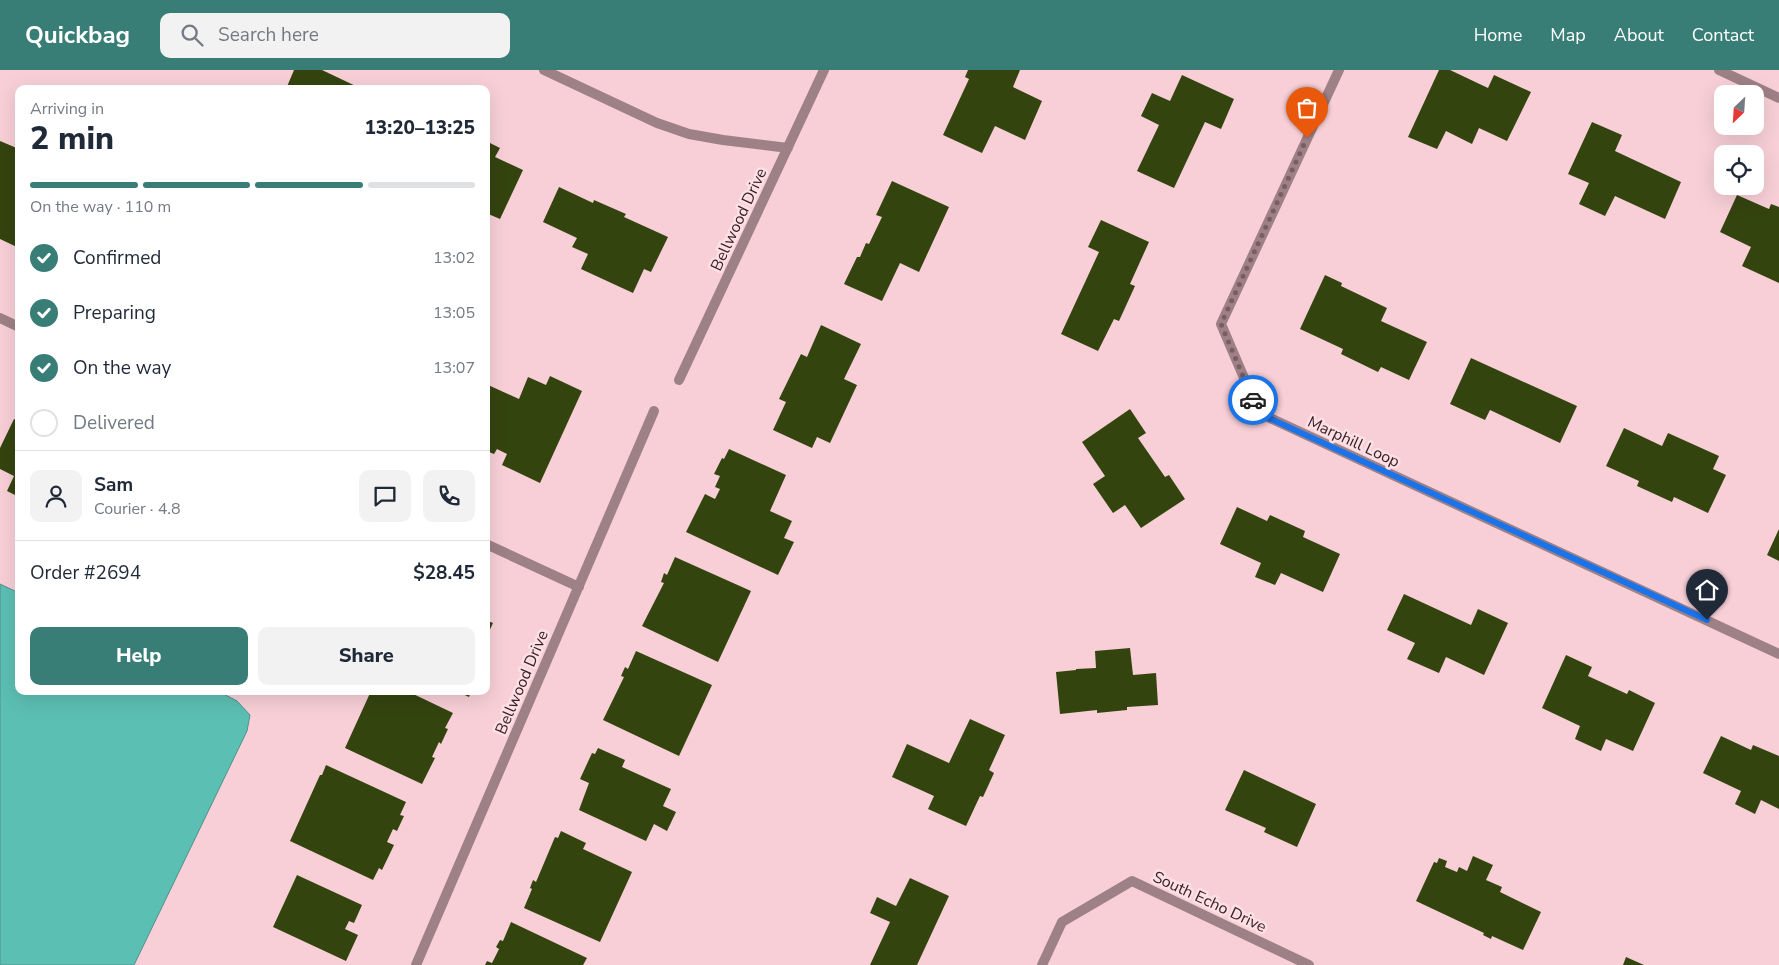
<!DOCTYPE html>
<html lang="en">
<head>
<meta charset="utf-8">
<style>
  :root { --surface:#fff; --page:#f2f2f3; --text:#1f2937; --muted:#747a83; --line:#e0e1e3; --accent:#387e76 }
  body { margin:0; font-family:"Nunito Sans",sans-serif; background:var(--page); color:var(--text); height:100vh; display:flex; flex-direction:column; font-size:19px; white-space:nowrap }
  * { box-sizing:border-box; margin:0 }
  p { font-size:16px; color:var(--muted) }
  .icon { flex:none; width:28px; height:28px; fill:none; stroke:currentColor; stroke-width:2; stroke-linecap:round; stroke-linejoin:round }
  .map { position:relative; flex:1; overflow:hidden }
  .sheet { position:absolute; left:15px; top:15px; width:475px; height:610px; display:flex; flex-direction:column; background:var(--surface); border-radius:10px; box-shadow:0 5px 20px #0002 }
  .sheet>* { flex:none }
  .needle { width:32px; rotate:205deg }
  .buttons { position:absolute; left:1714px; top:15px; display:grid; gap:10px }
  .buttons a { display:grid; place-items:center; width:50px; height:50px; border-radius:10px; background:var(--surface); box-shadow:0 5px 20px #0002; font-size:25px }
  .pin { position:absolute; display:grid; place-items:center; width:42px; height:42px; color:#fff; margin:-51px -21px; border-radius:50% 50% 50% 0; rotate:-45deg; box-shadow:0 0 5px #0007 }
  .pin .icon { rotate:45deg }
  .courier { position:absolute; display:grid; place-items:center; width:50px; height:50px; margin:-25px; border:4px solid #1a73e8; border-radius:50%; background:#fff; color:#222; box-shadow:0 1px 6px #0007 }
  .summary em { font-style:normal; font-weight:800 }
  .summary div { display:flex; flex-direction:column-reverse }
  .summary { display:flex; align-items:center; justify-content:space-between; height:85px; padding:0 15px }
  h1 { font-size:32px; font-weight:800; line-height:38px }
  .bar { display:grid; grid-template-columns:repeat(4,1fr); gap:8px 5px; align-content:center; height:60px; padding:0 15px }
  .bar i { height:6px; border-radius:4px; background:var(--line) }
  .bar .current { background:var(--accent) }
  .bar p { grid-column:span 4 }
  .line { display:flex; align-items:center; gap:12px; padding:0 15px; border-top:1px solid var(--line) }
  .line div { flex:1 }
  .round { display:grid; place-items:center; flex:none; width:52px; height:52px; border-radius:10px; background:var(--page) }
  ol { padding:0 15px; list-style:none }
  li { display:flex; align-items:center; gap:15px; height:55px }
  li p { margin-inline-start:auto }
  li .icon { padding:5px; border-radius:50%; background:var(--accent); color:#fff; stroke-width:4 }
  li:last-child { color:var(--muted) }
  li i { width:28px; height:28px; border:2px solid var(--line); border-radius:50% }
  .button { display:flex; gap:10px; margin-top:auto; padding:10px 15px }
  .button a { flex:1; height:58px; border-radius:10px; background:var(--accent); color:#fff; font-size:20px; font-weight:800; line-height:58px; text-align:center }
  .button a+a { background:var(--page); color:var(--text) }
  header { display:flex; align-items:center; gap:30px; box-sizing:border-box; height:70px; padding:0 25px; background:var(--accent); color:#fff }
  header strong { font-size:24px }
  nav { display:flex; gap:28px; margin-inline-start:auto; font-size:18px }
  .search { width:350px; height:45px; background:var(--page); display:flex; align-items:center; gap:12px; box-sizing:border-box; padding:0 18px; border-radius:10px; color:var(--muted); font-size:19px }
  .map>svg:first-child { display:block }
</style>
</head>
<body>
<header>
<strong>Quickbag</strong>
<div class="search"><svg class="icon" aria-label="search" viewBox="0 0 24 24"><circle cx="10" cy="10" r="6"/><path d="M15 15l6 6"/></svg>Search here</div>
<nav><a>Home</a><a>Map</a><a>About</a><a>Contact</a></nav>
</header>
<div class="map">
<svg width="1779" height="895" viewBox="0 0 1779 895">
  <rect width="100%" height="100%" fill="#f8cfd7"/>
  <path fill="#5cbfb3" stroke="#518f88" d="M0,514L19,523V621H218L237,631L250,645L247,661L134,895H0Z"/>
  <path fill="#34440f" d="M294,0H322L362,19H286Z
    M968,0H1020L1013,17L1042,31L1025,70L995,56L982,83L943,65L969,9L965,7Z
    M1439,0H1450L1488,18L1494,5L1531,22L1507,71L1479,58L1472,74L1446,61L1437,79L1408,67Z
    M1182,5L1234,29L1221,59L1205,52L1174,118L1137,101L1159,55L1141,46L1152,23L1170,31Z
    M1592,52L1622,65L1615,81L1681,112L1665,149L1615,126L1605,146L1579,134L1589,113L1568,104Z
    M0,71L19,79V178L0,169Z
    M486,71L500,78L495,87L523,100L500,149L486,143Z
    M892,111L949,137L919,202L900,193L882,231L844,214L857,187H860L866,173L869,174L882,147L876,145Z
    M559,117L593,133L594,130L626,144L624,147L668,167L651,202L644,199L633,223L581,199L588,184L572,177L577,168L543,152Z
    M1737,125L1769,139L1771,134L1779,137V213L1742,196L1751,177L1720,162Z
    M1101,150L1149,172L1130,214L1135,216L1119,251L1114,249L1098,281L1061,264L1099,182L1088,177Z
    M1325,205L1342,213L1341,216L1387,238L1381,251L1427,272L1409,310L1381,297L1378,302L1341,284L1343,279L1300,259Z
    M821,255L861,274L844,309L857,315L830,373L817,367L812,378L773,360L786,332L779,329L801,284L807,287Z
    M1471,288L1577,336L1560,373L1490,340L1485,350L1450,334Z
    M550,306L582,321L540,413L502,395L507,384L497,379L494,384L486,381V314L519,329L528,307L546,315Z
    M1130,339L1146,363L1138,368L1165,407L1169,405L1185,429L1141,458L1125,435L1113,443L1093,414L1105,406L1082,372Z
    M14,349L19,351V427L7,421L14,406L0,399V378Z
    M1624,358L1662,376L1668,363L1719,386L1713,399L1726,405L1708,443L1674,427L1672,432L1637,416L1639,411L1606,396Z
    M729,379L786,405L770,441L792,451L784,468L794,472L778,505L686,462L705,424L715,429L720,419L715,417L720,406L714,404L722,388L724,389Z
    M1237,437L1267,451L1270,445L1305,461L1303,467L1340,484L1323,522L1281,503L1275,515L1255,507L1261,493L1220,474Z
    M1779,459V491L1767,485Z
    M675,487L751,521L718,592L642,556L664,513L661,512L664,503L667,505Z
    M1404,524L1471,555L1478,539L1508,553L1484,605L1446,587L1439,603L1407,589L1415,573L1387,560Z
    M486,550L493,553L486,568Z
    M1130,578L1133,605L1156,603L1158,635L1127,637V640L1097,643V640L1060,644L1056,602L1076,600V599L1096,598L1095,581Z
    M636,581L712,615L679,686L603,650L624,607L621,606L625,597L628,599Z
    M1566,585L1592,597L1588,606L1627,624L1629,620L1655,633L1633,681L1606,669L1601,681L1575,669L1580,656L1542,638Z
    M371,621H407L453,643L445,658L448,659L441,674L439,672L432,687L435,688L422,714L345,678Z
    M456,621H471L469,627Z
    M970,649L1005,665L989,700L994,703L983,727L980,726L966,756L928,739L934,726L892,707L907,674L949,693Z
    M1721,666L1751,680L1753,675L1779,686V739L1761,730L1755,744L1735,734L1741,721L1703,703Z
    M598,678L625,690L622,697L671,719L663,736L676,742L667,761L654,754L646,771L579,740L589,713L580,709L592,683L595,684Z
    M326,695L406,732L400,745L404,746L397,761L393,759L387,772L394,775L382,800L379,798L373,810L290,771L320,705H322Z
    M1244,700L1316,734L1297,777L1264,762L1266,758L1225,740Z
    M561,761L586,773L583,779L632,802L600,872L524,838L532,819L530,818L533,810L536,812L555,767L558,768Z
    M1473,786L1493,795L1486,810L1502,817L1500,822L1541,842L1523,880L1492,866L1491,869L1483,865L1484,863L1416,831L1434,792L1437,793L1439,788L1447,791L1445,797L1457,802L1459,797L1467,801Z
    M297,805L362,835L354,853L349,851L345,859L358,865L346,891L273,857Z
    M910,808L949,826L917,895H870L890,852L870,843L877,827L896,836Z
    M511,852L587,888L583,895H485L487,891L492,893L499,879L496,877L500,870L503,871Z
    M1626,887L1644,895H1623Z"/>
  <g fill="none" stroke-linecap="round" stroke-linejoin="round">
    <path stroke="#9e8187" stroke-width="10" d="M544,0L657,53L689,64L723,70L788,78
      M1339,0L1221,254L1259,343L1779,584
      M1719,0L1779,28
      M0,248L19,257
      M679,310L824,0
      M486,474L579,517
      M416,895L654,341
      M1042,895L1062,852L1132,811L1309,895"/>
  </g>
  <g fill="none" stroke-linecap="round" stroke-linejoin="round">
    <path stroke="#7b5c63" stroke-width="5" stroke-dasharray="0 9" d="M1253,330L1221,254L1307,68"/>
    <path stroke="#1a73e8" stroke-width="6" d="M1253,330L1258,343L1707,550"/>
  </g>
  <g text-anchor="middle" stroke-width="5" stroke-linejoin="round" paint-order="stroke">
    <g font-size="16" fill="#371e24" stroke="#fce0e5">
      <text transform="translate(738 149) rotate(-65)" y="6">Bellwood Drive</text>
      <text transform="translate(1354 371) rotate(25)" y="6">Marphill Loop</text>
      <text transform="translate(521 612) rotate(-67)" y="6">Bellwood Drive</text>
      <text transform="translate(1210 831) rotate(25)" y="6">South Echo Drive</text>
    </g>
  </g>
</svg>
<div class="buttons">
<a><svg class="needle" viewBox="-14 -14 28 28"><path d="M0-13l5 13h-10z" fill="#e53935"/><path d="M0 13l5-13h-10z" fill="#747a83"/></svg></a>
<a><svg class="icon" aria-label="locate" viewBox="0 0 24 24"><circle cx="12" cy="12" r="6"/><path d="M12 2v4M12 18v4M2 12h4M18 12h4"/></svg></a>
</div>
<div class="pin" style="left:1307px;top:68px;background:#ea580c"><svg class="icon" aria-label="bag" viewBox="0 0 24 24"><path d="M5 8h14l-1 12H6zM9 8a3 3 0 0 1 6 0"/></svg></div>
<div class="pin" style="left:1707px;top:550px;background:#1f2937"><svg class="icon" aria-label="home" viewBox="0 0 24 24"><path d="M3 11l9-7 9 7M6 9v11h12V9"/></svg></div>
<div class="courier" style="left:1253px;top:330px"><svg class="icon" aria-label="car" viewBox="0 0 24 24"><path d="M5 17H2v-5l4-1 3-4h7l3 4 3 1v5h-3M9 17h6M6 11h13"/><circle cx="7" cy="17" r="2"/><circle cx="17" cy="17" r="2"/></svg></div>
<section class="sheet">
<div class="summary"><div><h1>2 min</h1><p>Arriving in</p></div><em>13:20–13:25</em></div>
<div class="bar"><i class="current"></i><i class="current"></i><i class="current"></i><i></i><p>On the way · 110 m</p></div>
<ol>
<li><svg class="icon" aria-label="check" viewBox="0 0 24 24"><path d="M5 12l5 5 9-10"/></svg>Confirmed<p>13:02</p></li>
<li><svg class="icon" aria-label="check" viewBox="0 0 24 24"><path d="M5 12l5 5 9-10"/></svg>Preparing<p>13:05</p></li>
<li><svg class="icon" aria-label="check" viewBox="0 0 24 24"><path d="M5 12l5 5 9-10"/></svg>On the way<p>13:07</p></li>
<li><i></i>Delivered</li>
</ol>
<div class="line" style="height:90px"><a class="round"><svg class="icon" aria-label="person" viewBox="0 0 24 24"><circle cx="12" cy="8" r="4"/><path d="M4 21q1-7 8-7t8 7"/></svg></a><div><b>Sam</b><p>Courier · 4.8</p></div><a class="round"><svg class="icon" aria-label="chat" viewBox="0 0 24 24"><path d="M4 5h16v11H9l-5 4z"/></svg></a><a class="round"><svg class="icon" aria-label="phone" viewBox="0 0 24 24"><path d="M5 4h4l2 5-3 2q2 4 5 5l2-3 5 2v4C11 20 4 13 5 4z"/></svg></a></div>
<div class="line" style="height:65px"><div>Order #2694</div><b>$28.45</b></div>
<div class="button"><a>Help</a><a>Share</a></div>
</section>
</div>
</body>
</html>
